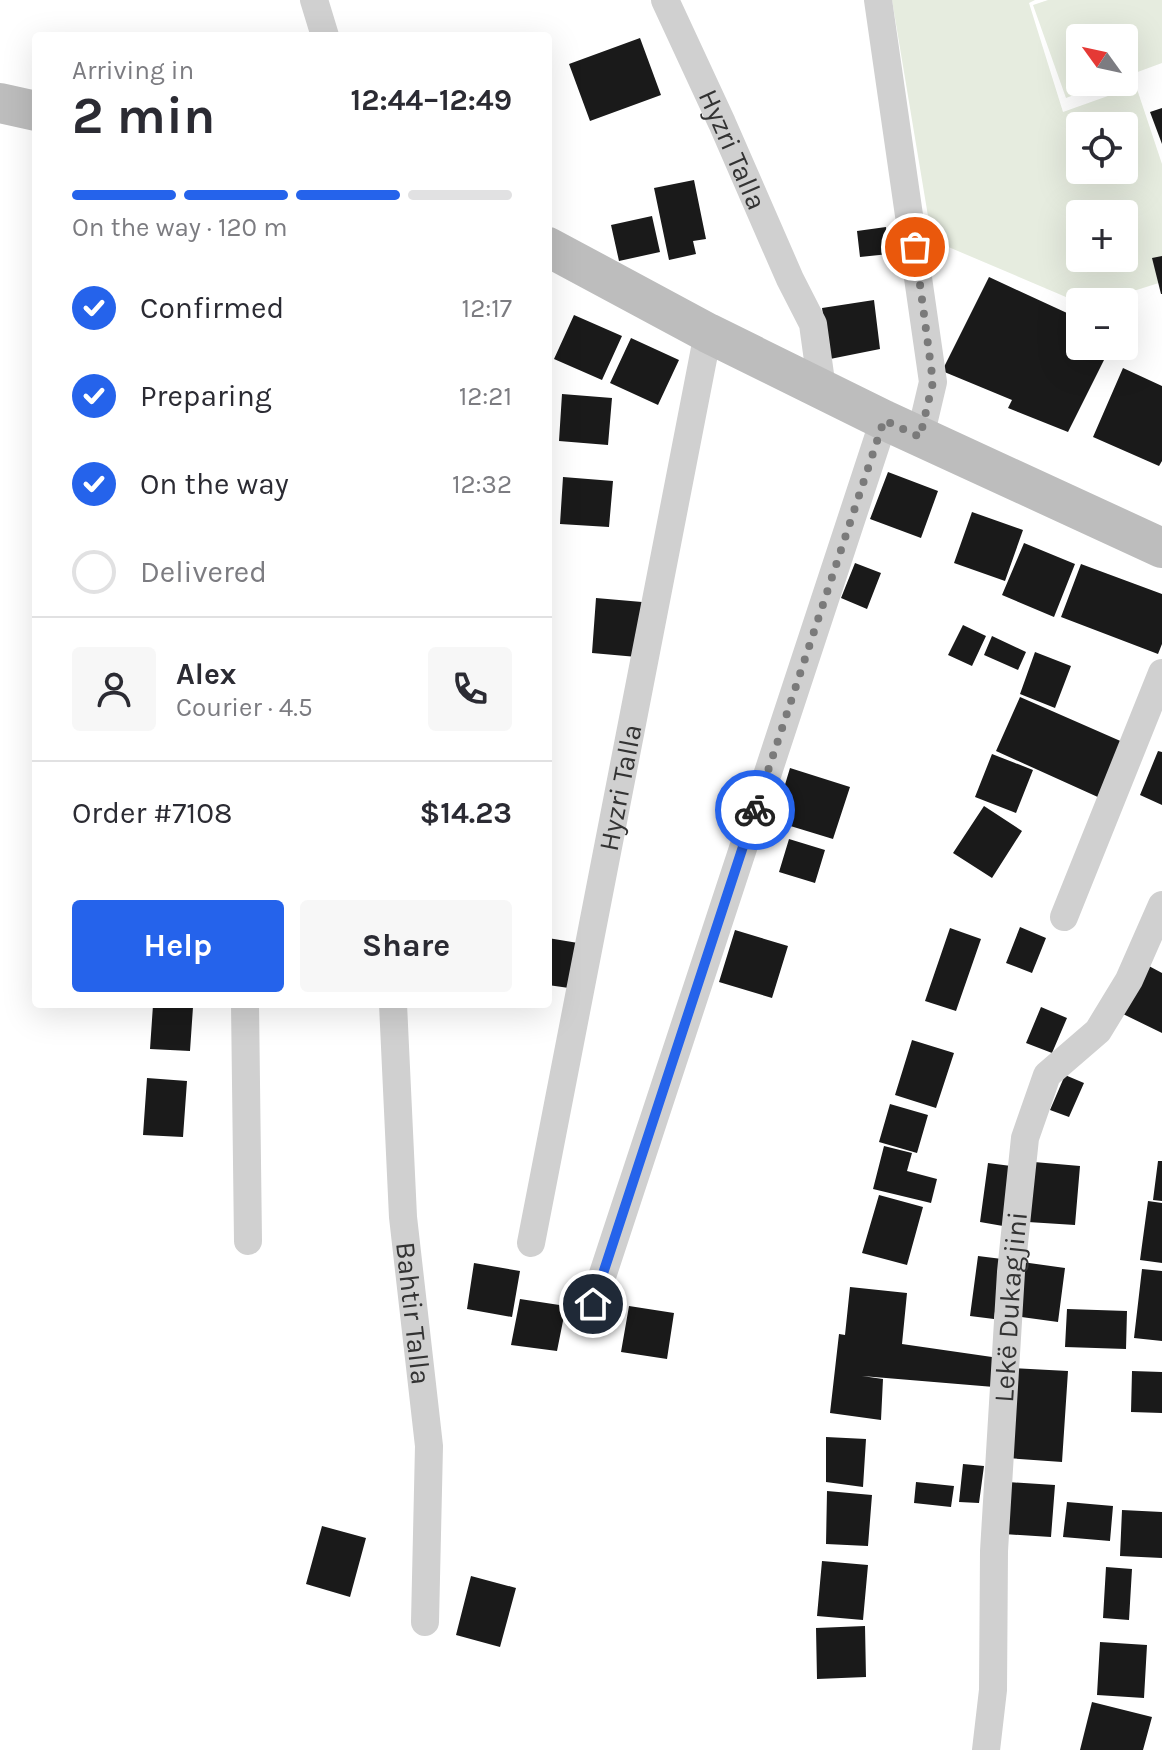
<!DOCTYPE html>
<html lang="en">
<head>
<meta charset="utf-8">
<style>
  :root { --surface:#fff; --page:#f7f7f7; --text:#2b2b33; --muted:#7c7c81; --line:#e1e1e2; --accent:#2563eb }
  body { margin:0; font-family:Karla,sans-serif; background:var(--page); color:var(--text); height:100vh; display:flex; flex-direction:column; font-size:30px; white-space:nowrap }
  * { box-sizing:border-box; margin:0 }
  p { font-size:26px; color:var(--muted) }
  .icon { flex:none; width:44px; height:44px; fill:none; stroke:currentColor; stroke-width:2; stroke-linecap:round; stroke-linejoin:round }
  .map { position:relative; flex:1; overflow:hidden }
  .drawer { position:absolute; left:32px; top:32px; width:520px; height:976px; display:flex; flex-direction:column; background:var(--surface); border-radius:8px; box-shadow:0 8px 32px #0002 }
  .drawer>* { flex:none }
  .needle { width:52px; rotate:303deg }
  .controls { position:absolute; left:1066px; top:24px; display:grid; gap:16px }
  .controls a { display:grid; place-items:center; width:72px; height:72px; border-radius:8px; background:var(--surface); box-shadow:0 8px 32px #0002; font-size:40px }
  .pin { position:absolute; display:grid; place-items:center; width:68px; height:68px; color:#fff; margin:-34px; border:4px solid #fff; border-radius:50%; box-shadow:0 2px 8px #0007 }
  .courier { position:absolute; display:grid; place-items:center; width:80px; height:80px; margin:-40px; border:6px solid #2563eb; border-radius:50%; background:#fff; color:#222; box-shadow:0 2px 10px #0007 }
  .head em { font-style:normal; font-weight:700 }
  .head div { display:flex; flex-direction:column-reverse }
  .head { display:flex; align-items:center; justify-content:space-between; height:136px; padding:0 40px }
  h1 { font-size:52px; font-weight:700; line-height:60px }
  .bar { display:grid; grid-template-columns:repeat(4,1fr); gap:12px 8px; align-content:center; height:96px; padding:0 40px }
  .bar i { height:10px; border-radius:6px; background:var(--line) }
  .bar .on { background:var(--accent) }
  .bar p { grid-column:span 4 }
  .line { display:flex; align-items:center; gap:20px; padding:0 40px; border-top:2px solid var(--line) }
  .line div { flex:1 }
  .round { display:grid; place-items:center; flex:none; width:84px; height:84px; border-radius:8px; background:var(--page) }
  ol { padding:0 40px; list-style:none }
  li { display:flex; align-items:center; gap:24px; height:88px }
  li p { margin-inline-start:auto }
  li .icon { padding:8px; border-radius:50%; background:var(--accent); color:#fff; stroke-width:4 }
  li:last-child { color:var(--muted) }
  li i { width:44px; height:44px; border:4px solid var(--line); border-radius:50% }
  .cta { display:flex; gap:16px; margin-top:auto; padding:16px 40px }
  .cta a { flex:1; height:92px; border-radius:8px; background:var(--accent); color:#fff; font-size:32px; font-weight:700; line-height:92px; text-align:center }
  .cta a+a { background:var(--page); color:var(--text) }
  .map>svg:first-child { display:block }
</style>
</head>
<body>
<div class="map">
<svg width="1162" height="1750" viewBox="0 0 1162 1750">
  <rect width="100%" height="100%" fill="#fff"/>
  <path fill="#e6ecdf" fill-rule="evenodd" d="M892,0H1035L1029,3L1063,112L1136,86L1162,164V282L1108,299V302L1080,303L932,240ZM1080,126H1124V170H1080ZM1080,214H1124V258H1080Z
    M1048,0H1162V63L1124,77V38H1080V82H1109L1066,98L1033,5Z"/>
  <path fill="#1a1a1a" d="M640,38L661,95L590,121L569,64Z
    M1162,108V144L1150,112Z
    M694,180L706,239L693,241L696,254L669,260L654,188Z
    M652,216L660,252L619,261L611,225Z
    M886,227L889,254L860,257L857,231Z
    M1162,256V294H1161L1152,258Z
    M989,277L1080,319V346H1111L1068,432L1008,408L1012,400L942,371Z
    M874,300L880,349L830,359L822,308Z
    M574,315L622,336L602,380L554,359Z
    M631,338L679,360L658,405L610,383Z
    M1123,368L1162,386V461L1159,466L1093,437Z
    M562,394L612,398L608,445L559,441Z
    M888,472L938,491L921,538L870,519Z
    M563,477L613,481L609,527L560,524Z
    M972,512L1023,530L1005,581L954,563Z
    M1024,543L1075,564L1054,617L1002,595Z
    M855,563L881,573L867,609L841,598Z
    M1081,564L1162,594V644L1158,654L1061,617Z
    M596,598L642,602L637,657L592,653Z
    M963,625L986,636L972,666L948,655Z
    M992,636L1026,652L1018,670L984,655Z
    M1035,652L1071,666L1055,708L1020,694Z
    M1020,697L1125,743L1100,798L996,751Z
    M1158,751L1162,752V805L1140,795Z
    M992,754L1033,770L1016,813L975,797Z
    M790,768L850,787L833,839L774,821Z
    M984,806L1022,831L992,878L953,853Z
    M789,839L825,850L815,883L779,872Z
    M1020,927L1046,938L1032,973L1006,963Z
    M950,928L981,939L956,1011L925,1001Z
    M735,930L788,946L772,998L719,982Z
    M548,938L578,943L569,988L548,985Z
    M1147,965L1162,973V1033L1123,1014Z
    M153,1005L193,1007L190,1051L150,1049Z
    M1041,1007L1067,1018L1052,1053L1026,1043Z
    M912,1040L954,1053L936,1108L895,1095Z
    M1065,1075L1084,1083L1069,1117L1050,1110Z
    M147,1078L187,1081L183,1137L143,1135Z
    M890,1104L928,1115L917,1153L879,1142Z
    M884,1146L912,1153L907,1171L937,1179L931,1203L873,1189Z
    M1158,1161H1162V1201L1153,1200Z
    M1034,1162L1080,1166L1075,1225L1028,1222Z
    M988,1163L1011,1166L1003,1226L980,1222Z
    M879,1195L923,1207L907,1265L862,1253Z
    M1148,1201L1162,1203V1263L1140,1260Z
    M978,1256L1002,1259L994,1319L970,1316Z
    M1022,1262L1065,1268L1058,1322L1015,1316Z
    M474,1263L520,1271L512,1317L467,1309Z
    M1142,1269L1162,1271V1341L1134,1338Z
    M850,1287L907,1293L902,1344L992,1357L994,1387L862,1376L883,1379L881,1420L830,1413L839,1334L845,1335Z
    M520,1299L566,1306L557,1351L511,1345Z
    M629,1306L674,1313L667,1359L621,1352Z
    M1067,1309L1127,1311L1126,1349L1065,1347Z
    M1012,1368L1068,1371L1062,1462L1007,1458Z
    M1132,1371L1162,1372V1413L1131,1412Z
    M826,1437L866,1439L863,1487L826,1482Z
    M963,1464L984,1466L979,1503L959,1502Z
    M916,1482L954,1486L951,1507L914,1503Z
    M1008,1482L1055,1485L1051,1537L1004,1534Z
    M827,1491L872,1495L868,1546L826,1544Z
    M1067,1502L1113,1506L1110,1541L1063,1537Z
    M1122,1510L1162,1512V1558L1120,1556Z
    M322,1526L366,1538L350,1597L306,1584Z
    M822,1561L868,1565L863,1620L817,1616Z
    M1106,1567L1132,1569L1129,1620L1103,1618Z
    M471,1576L516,1588L500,1647L456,1635Z
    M865,1626L866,1677L817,1679L816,1628Z
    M1100,1642L1147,1645L1144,1698L1097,1695Z
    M1092,1702L1152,1717L1143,1750H1080Z"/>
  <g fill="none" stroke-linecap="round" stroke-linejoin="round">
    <g stroke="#d0d0d0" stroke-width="28">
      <path d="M314,0L325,36"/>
      <path id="s1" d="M665,0L722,123L790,279L813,324L822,389"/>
      <path d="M878,0L933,382L920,437"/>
      <path d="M1064,917L1162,673"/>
      <path d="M245,1004L248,1241"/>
      <path id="s2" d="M393,1004L403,1217L429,1446L425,1622"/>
      <path id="s3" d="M531,1243L708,333"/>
      <path d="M593,1304L884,420"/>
      <path id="s4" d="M986,1750L993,1690L994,1551L1011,1272L1025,1138L1047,1075L1098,1031L1129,980L1162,905"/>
    </g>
    <path stroke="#bdbdbd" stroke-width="40" d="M0,103L36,111
      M548,247L708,333L884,420L1162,548"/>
  </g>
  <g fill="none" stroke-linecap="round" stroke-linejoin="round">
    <path stroke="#7a7a7a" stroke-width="8" stroke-dasharray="0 14.4" d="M755,810L884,420L920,437L933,382L915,247"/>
    <path stroke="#2563eb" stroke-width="10" d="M593,1304L755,810"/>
  </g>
  <g text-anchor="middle" stroke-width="8" stroke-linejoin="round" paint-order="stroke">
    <g font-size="28" fill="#333" stroke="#fff">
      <text dy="10" stroke="none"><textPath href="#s1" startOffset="164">Hyzri Talla</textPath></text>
      <text dy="10" stroke="none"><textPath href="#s3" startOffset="464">Hyzri Talla</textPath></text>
      <text dy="10" stroke="none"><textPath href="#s4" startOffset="444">Lekë Dukagjini</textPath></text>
      <text dy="10" stroke="none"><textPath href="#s2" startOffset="310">Bahtir Talla</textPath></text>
    </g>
  </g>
</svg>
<div class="controls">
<a><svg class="needle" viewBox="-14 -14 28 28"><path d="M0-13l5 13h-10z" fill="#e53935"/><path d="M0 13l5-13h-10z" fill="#7c7c81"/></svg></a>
<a><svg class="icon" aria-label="locate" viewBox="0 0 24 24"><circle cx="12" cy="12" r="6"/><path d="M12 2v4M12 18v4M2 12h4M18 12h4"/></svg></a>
<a>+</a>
<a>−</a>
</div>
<div class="pin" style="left:915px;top:247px;background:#ea580c"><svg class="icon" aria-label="bag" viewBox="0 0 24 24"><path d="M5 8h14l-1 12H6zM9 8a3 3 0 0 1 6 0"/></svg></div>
<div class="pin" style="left:593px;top:1304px;background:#1f2937"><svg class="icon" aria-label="home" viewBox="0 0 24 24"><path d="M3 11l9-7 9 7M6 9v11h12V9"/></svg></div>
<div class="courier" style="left:755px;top:810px"><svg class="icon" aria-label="bike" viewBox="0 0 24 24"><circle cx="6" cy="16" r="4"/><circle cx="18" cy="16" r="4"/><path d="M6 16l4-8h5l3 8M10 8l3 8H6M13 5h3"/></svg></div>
<section class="drawer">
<div class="head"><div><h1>2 min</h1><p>Arriving in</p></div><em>12:44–12:49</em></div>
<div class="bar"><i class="on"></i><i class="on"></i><i class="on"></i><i></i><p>On the way · 120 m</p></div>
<ol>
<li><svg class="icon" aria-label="check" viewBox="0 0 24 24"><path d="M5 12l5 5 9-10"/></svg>Confirmed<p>12:17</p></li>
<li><svg class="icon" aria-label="check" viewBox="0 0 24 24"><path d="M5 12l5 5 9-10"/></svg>Preparing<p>12:21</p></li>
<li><svg class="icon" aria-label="check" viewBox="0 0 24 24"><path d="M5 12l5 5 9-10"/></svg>On the way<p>12:32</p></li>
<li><i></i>Delivered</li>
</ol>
<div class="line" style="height:144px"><a class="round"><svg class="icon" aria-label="person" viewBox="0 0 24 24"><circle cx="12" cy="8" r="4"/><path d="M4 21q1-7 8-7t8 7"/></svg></a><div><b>Alex</b><p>Courier · 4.5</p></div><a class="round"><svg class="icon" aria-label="phone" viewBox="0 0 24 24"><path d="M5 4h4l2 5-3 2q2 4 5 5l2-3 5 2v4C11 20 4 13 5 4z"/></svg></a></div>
<div class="line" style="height:104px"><div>Order #7108</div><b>$14.23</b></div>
<div class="cta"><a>Help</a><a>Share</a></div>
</section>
</div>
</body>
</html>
